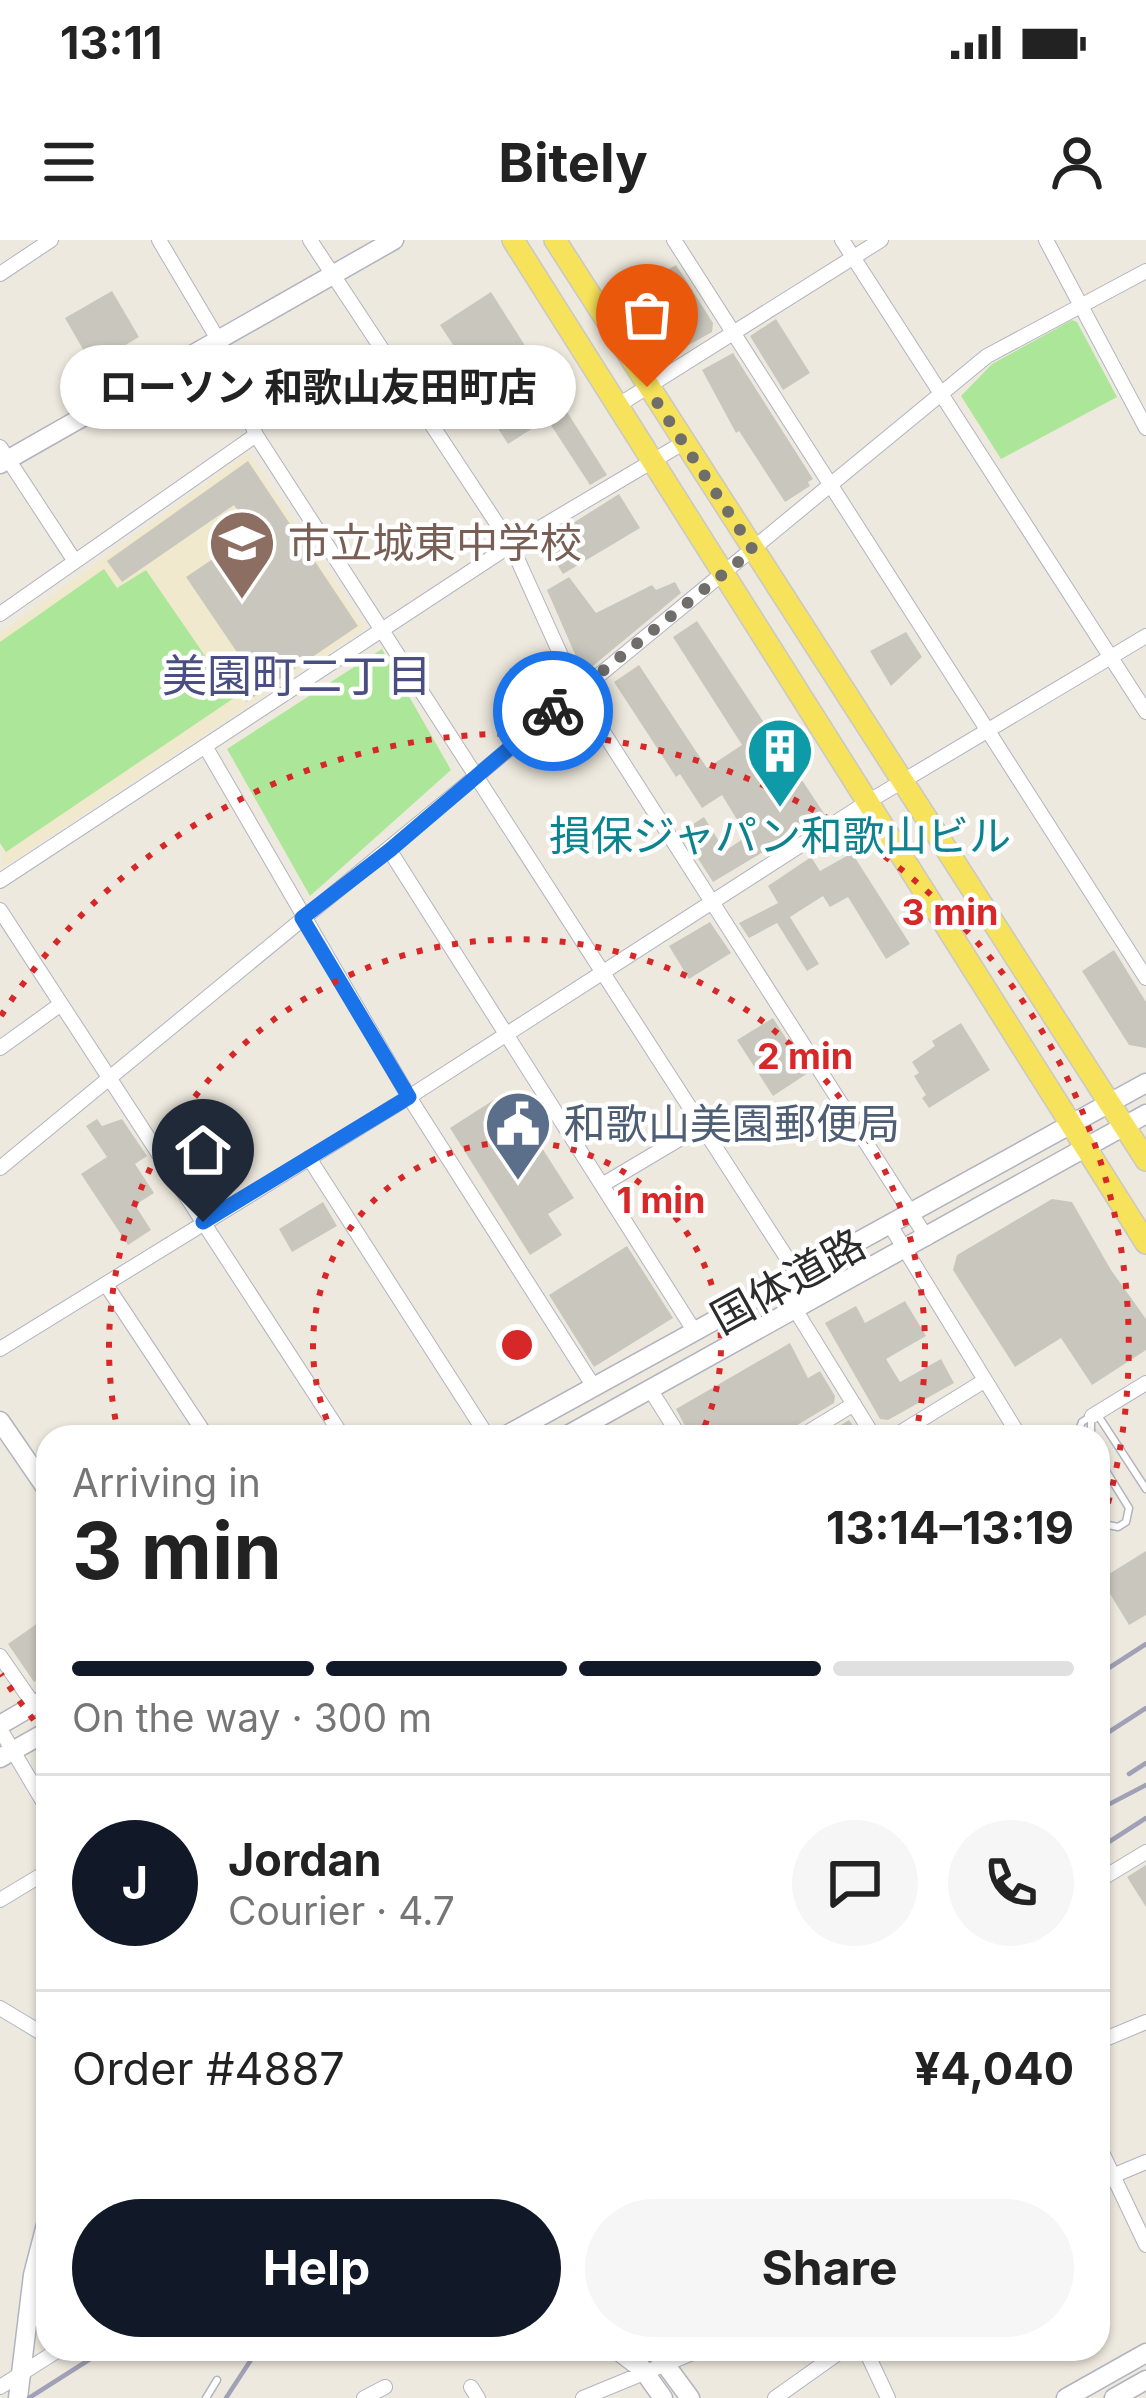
<!DOCTYPE html>
<html lang="en">
<head>
<meta charset="utf-8">
<style>
  :root { --surface:#fff; --page:#f6f6f6; --text:#222; --muted:#767676; --line:#e0e0e0; --accent:#111827 }
  body { margin:0; font-family:Inter,"Noto Sans JP",sans-serif; background:var(--page); color:var(--text); height:100vh; display:flex; flex-direction:column; font-size:45px; white-space:nowrap }
  * { box-sizing:border-box; margin:0 }
  p { font-size:39px; color:var(--muted) }
  .icon { flex:none; width:66px; height:66px; fill:none; stroke:currentColor; stroke-width:2; stroke-linecap:round; stroke-linejoin:round }
  .map { position:relative; flex:1; overflow:hidden }
  .sheet { position:absolute; left:36px; top:1185px; width:1074px; height:936px; display:flex; flex-direction:column; background:var(--surface); border-radius:36px; box-shadow:0 3px 9px #0004 }
  .sheet>* { flex:none }
  .pin { position:absolute; display:grid; place-items:center; width:102px; height:102px; color:#fff; margin:-123px -51px; border-radius:50% 50% 50% 0; rotate:-45deg; box-shadow:0 0 12px #0007 }
  .pin .icon { rotate:45deg }
  .courier { position:absolute; display:grid; place-items:center; width:120px; height:120px; margin:-60px; border:9px solid #1a73e8; border-radius:50%; background:#fff; color:#222; box-shadow:0 3px 15px #0007 }
  .bubble { position:absolute; height:84px; border-radius:42px; background:var(--surface); box-shadow:0 3px 9px #0004; font-size:39px; font-weight:700; line-height:84px; text-align:center }
  .overview em { font-style:normal; font-weight:700 }
  .overview div { display:flex; flex-direction:column-reverse }
  .overview { display:flex; align-items:center; justify-content:space-between; height:204px; padding:0 36px }
  h1 { font-size:78px; font-weight:700; line-height:90px }
  .bar { display:grid; grid-template-columns:repeat(4,1fr); gap:18px 12px; align-content:center; height:144px; padding:0 36px }
  .bar i { height:15px; border-radius:9px; background:var(--line) }
  .bar .current { background:var(--accent) }
  .bar p { grid-column:span 4 }
  .line { display:flex; align-items:center; gap:30px; padding:0 36px; border-top:3px solid var(--line) }
  .line div { flex:1 }
  .round { display:grid; place-items:center; flex:none; width:126px; height:126px; border-radius:63px; background:var(--page) }
  .action { display:flex; gap:24px; margin-top:auto; padding:24px 36px }
  .action a { flex:1; height:138px; border-radius:72px; background:var(--accent); color:#fff; font-size:48px; font-weight:700; line-height:138px; text-align:center }
  .action a+a { background:var(--page); color:var(--text) }
  .status { display:flex; justify-content:space-between; align-items:center; height:84px; padding:0 60px; background:var(--surface); direction:ltr }
  .status svg { height:33px; fill:currentColor }
  header { display:flex; justify-content:space-between; align-items:center; height:156px; padding:0 36px; background:var(--surface); font-size:54px; font-weight:700 }
  .map>svg:first-child { display:block }
</style>
</head>
<body>
<div class="status"><b>13:11</b><svg viewBox="0 0 49 12"><path d="M0 12V9h3v3zM5 12V6h3v6zM10 12V3h3v9zM15 12V0h3v12zM26 1h20v11H26zM47 4h2v5h-2z"/></svg></div>
<header><svg class="icon" aria-label="menu" viewBox="0 0 24 24"><path d="M4 6h16M4 12h16M4 18h16"/></svg>Bitely<svg class="icon" aria-label="person" viewBox="0 0 24 24"><circle cx="12" cy="8" r="4"/><path d="M4 21q1-7 8-7t8 7"/></svg></header>
<div class="map">
<svg width="1146" height="2158" viewBox="0 0 1146 2158">
  <rect width="100%" height="100%" fill="#eee9de"/>
  <path fill="#f0e9ce" d="M248,213L365,388L2,628L0,393Z"/>
  <path fill="#ace799" d="M1072,80L1077,82L1117,157L1001,219L961,156L992,124Z
    M104,329L117,348L146,330L234,458L6,612L0,603V402Z
    M382,409L451,530L310,656L227,509Z"/>
  <path fill="#c9c7bd" d="M676,25L713,83L712,92L678,111L640,46Z
    M112,51L139,97L92,125L65,78Z
    M491,52L607,235L590,245L547,179L508,204L474,151L480,146L440,85Z
    M776,79L810,133L783,150L750,96Z
    M733,113L813,239L808,242L810,246L785,262L739,191L736,193L702,130Z
    M248,221L358,386L246,462L233,441L249,430L186,337L253,292L234,265L122,342L107,321Z
    M619,254L640,288L563,334L543,302Z
    M569,337L596,373L652,345L656,350L675,342L681,353L588,430L581,428L547,350Z
    M697,381L825,575L713,642L681,592L704,577L725,611L747,596L722,555L702,568L680,534L676,537L614,442L639,425L707,528L742,505L673,397Z
    M906,392L922,417L891,446L870,411Z
    M852,613L910,704L886,719L848,657L830,667L823,656L790,677L819,724L807,731L777,683L749,698L739,683L778,663L768,646L811,617L820,631Z
    M710,682L731,713L689,739L669,706Z
    M1114,710L1146,762V808L1129,805L1082,731Z
    M773,778L808,833L773,856L737,800Z
    M961,783L990,830L929,868L922,858L926,855L914,836L919,833L912,822L935,806L932,801Z
    M506,852L574,958L548,974L562,995L530,1015L450,888Z
    M97,879L102,886L122,879L147,916L135,924L154,953L135,965L151,990L128,1005L81,934L107,917L86,886Z
    M1052,959L1072,962L1111,1030L1146,1079V1110L1092,1145L1061,1098L1015,1127L953,1030L957,1015Z
    M323,962L337,986L292,1012L279,989Z
    M627,1006L673,1078L594,1127L549,1055Z
    M905,1061L926,1096L886,1119L900,1142L941,1119L954,1143L888,1180L880,1179L825,1083L856,1066L865,1083Z
    M790,1103L808,1138L820,1131L835,1156L834,1163L794,1187L789,1197H691L676,1169Z
    M849,1180L861,1197H822Z
    M1146,1311V1375L1129,1385L1101,1339Z
    M48,1376V1433L34,1442L8,1404Z
    M1146,1625V1667L1127,1637Z"/>
  <g fill="none" stroke-linecap="round" stroke-linejoin="round">
    <g stroke="#b2b3c0" stroke-width="9">
      <path id="lane" d="M1099,1177L1146,1249
        M1076,1197L1082,1182L1088,1178
        M1091,1197V1180
        M1098,1218L1129,1268L1126,1282L1118,1287L1103,1284L1098,1276
        M448,2109L449,2111
        M206,2158L217,2140"/>
    </g>
    <g stroke="#b2b3c0" stroke-width="16">
      <path id="street" d="M159,0L219,101L256,195L814,1060
        M310,0L511,305L577,451L927,998
        M674,0L1146,738
        M842,0L1146,472
        M1046,0L1146,188
        M0,34L51,0
        M617,166L881,0
        M0,207L74,320
        M0,374L256,195
        M205,506L409,857L594,1147
        M390,611L695,1092
        M0,641L511,305L683,203
        M0,670L343,1197
        M0,808L61,764
        M309,918L488,1197
        M0,928L987,116L1146,31
        M602,945L703,885
        M890,985L1020,1197
        M780,1045L874,1197
        M107,1046L207,1197
        M0,1109L409,857L866,563L1146,396
        M650,1149L680,1197
        M1092,1176L1146,1143
        M800,1197L854,1164
        M893,1197L984,1141
        M0,1416L34,1465
        M0,1489L48,1570
        M1098,1641L1146,1612
        M0,1660L48,1631
        M0,1768L48,1797
        M1098,1802L1146,1782
        M1098,1904L1146,2005
        M1098,1942L1146,1922
        M612,2109L640,2130
        M865,2109L888,2158
        M0,2147L60,2109
        M471,2147L478,2158
        M364,2158L385,2147
        M583,2158L702,2109
        M775,2158L844,2109"/>
    </g>
    <g stroke="#b2b3c0" stroke-width="21">
      <path id="secondary" d="M0,224L394,0
        M0,1181L48,1251
        M503,1197L1146,843
        M564,1197L1146,874
        M0,1485L48,1457
        M0,1518L48,1491
        M628,2109L663,2158
        M654,2109L690,2158
        M18,2158L33,2035L48,1977
        M1066,2158L1146,2113
        M1114,2158L1146,2140"/>
    </g>
    <g stroke="#c8c8c8" stroke-width="24">
      <path id="primary" d="M513,0L1146,1003
        M555,0L1146,920"/>
    </g>
    <use href="#lane" stroke="#fff" stroke-width="6"/>
    <use href="#street" stroke="#fff" stroke-width="14"/>
    <use href="#secondary" stroke="#fff" stroke-width="18"/>
    <use href="#primary" stroke="#f6e25b" stroke-width="21"/>
    <path stroke="#a0a1b7" stroke-width="4.5" d="M1098,1435L1146,1404
      M1098,1499L1146,1468
      M1129,1534L1146,1523
      M1098,1570L1146,1545
      M1098,1609L1146,1578
      M29,2158L106,2109
      M226,2158L258,2109"/>
  </g>
  <g fill="none" stroke-linecap="round" stroke-linejoin="round">
    <path stroke="#706e6a" stroke-width="12" stroke-dasharray="0 21.6" d="M553,471L753,310L647,147"/>
    <path stroke="#1a73e8" stroke-width="15" d="M203,982L409,857L302,678L390,610L553,471"/>
  </g>
  <g fill="none" stroke="#d62828" stroke-width="6" stroke-dasharray="6 12">
    <path d="M334 1196A204 204 0 1 1 700 1196"/>
    <path d="M119 1197A408 408 0 1 1 915 1197"/>
    <path d="M45 1494A612 612 0 0 1 1 1434M1 776A612 612 0 0 1 1099 1294"/>
  </g>
  <defs>
    <g id="school-pin" transform="scale(3.45)"><path d="M0 17L-7.5 6A9.5 9.5 0 1 1 7.5 6Z" fill="#8d6e63" stroke="#fff"/><path d="M0-5L7-2L0 1L-7-2ZM-4 1L0 2.5L4 1V4Q0 6-4 4Z" fill="#fff"/></g>
    <g id="building-pin" transform="scale(3.45)"><path d="M0 17L-7.5 6A9.5 9.5 0 1 1 7.5 6Z" fill="#0f9aa8" stroke="#fff"/><path d="M-4-6H4V6H1V3H-1V6H-4ZM-2.5-4.3h1.7v1.8h-1.7ZM.8-4.3h1.7v1.8H.8ZM-2.5-1h1.7V.8h-1.7ZM.8-1h1.7V.8H.8Z" fill="#fff"/></g>
    <g id="civic-pin" transform="scale(3.45)"><path d="M0 17L-7.5 6A9.5 9.5 0 1 1 7.5 6Z" fill="#5c6f8a" stroke="#fff"/><path d="M-.6-6.5H3V-4.5H.6V-3L4-1V1h2V6H-6V1h2V-1L-.6-3ZM-1.2 2.5V6h2.4V2.5Z" fill="#fff"/></g>
  </defs>
  <g fill-rule="evenodd">
    <use href="#school-pin" x="242" y="303"/>
    <use href="#building-pin" x="780" y="511"/>
    <use href="#civic-pin" x="518" y="884"/>
  </g>
  <g text-anchor="middle" stroke-width="9" stroke-linejoin="round" paint-order="stroke">
    <g font-size="42" fill="#785e54" stroke="#fff" text-anchor="start">
      <text x="288" y="318">市立城東中学校</text>
    </g>
    <g font-size="42" fill="#0d838f" stroke="#fff">
      <text x="780" y="611">損保ジャパン和歌山ビル</text>
    </g>
    <g font-size="42" fill="#4e5e75" stroke="#fff" text-anchor="start">
      <text x="564" y="899">和歌山美園郵便局</text>
    </g>
    <g font-size="42" fill="#2c2c2c" stroke="#fff">
      <text transform="translate(788 1041) rotate(-29)" y="15">国体道路</text>
    </g>
    <g font-size="45" fill="#4a4e80" stroke="#fff">
      <text x="297" y="452">美園町二丁目</text>
    </g>
  </g>
  <circle cx="517" cy="1105" r="18" fill="#d62828" stroke="#fff" stroke-width="6"/>
  <g font-size="36" text-anchor="middle" font-weight="bold" fill="#d62828" stroke="#fff" stroke-width="9" stroke-linejoin="round" paint-order="stroke">
    <text x="950" y="685">3 min</text>
    <text x="805" y="829">2 min</text>
    <text x="661" y="973">1 min</text>
  </g>
</svg>
<div class="pin" style="left:647px;top:147px;background:#ea580c"><svg class="icon" aria-label="bag" viewBox="0 0 24 24"><path d="M5 8h14l-1 12H6zM9 8a3 3 0 0 1 6 0"/></svg></div>
<div class="pin" style="left:203px;top:982px;background:#1f2937"><svg class="icon" aria-label="home" viewBox="0 0 24 24"><path d="M3 11l9-7 9 7M6 9v11h12V9"/></svg></div>
<div class="courier" style="left:553px;top:471px"><svg class="icon" aria-label="bike" viewBox="0 0 24 24"><circle cx="6" cy="16" r="4"/><circle cx="18" cy="16" r="4"/><path d="M6 16l4-8h5l3 8M10 8l3 8H6M13 5h3"/></svg></div>
<div class="bubble" style="left:60px;top:105px;width:516px">ローソン 和歌山友田町店</div>
<section class="sheet">
<div class="overview"><div><h1>3 min</h1><p>Arriving in</p></div><em>13:14–13:19</em></div>
<div class="bar"><i class="current"></i><i class="current"></i><i class="current"></i><i></i><p>On the way · 300 m</p></div>
<div class="line" style="height:216px"><b class="round" style="background:var(--accent);color:#fff">J</b><div><b>Jordan</b><p>Courier · 4.7</p></div><a class="round"><svg class="icon" aria-label="chat" viewBox="0 0 24 24"><path d="M4 5h16v11H9l-5 4z"/></svg></a><a class="round"><svg class="icon" aria-label="phone" viewBox="0 0 24 24"><path d="M5 4h4l2 5-3 2q2 4 5 5l2-3 5 2v4C11 20 4 13 5 4z"/></svg></a></div>
<div class="line" style="height:156px"><div>Order #4887</div><b>¥4,040</b></div>
<div class="action"><a>Help</a><a>Share</a></div>
</section>
</div>
</body>
</html>
